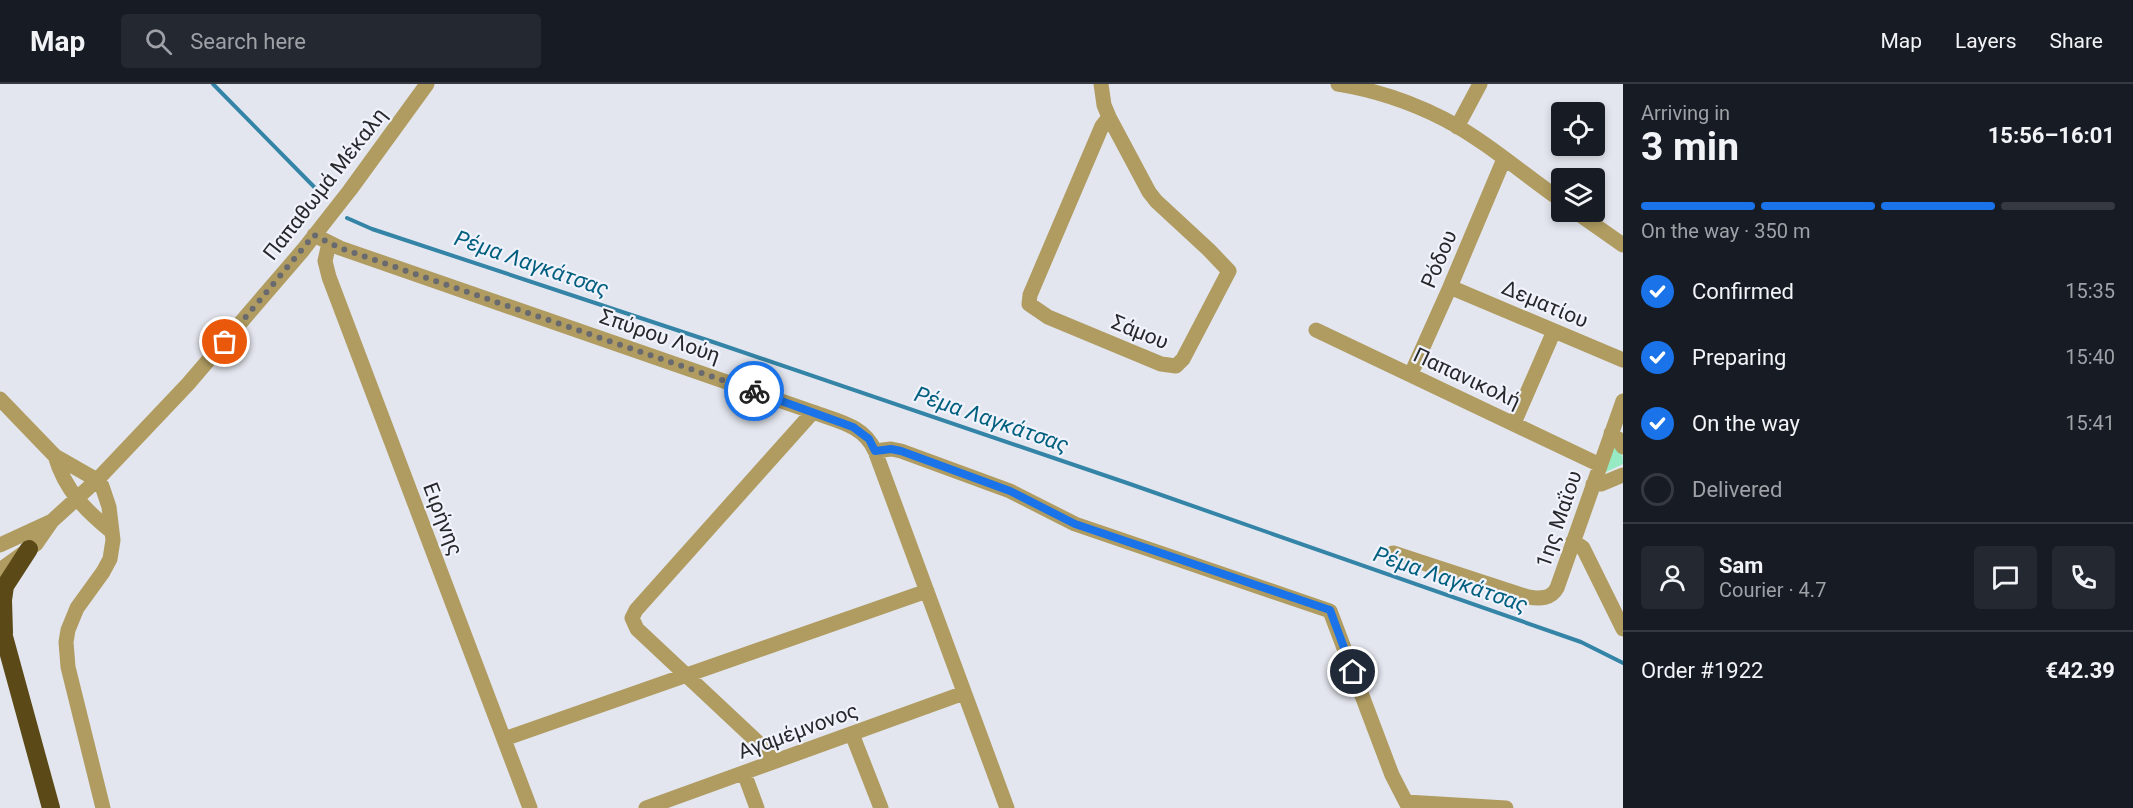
<!DOCTYPE html>
<html lang="en">
<head>
<meta charset="utf-8">
<style>
  :root { --surface:#171b24; --page:#242831; --text:#f1f3f6; --muted:#9ea1a6; --line:#363941; --accent:#1a73e8 }
  body { margin:0; font-family:Roboto,sans-serif; background:var(--page); color:var(--text); height:100vh; display:flex; flex-direction:column; font-size:22px; white-space:nowrap }
  * { box-sizing:border-box; margin:0 }
  p { font-size:20px; color:var(--muted) }
  .icon { flex:none; width:33px; height:33px; fill:none; stroke:currentColor; stroke-width:2; stroke-linecap:round; stroke-linejoin:round }
  .map { position:relative; flex:1; overflow:hidden }
  .sheet { display:flex; flex-direction:column; background:var(--surface); width:510px }
  .sheet>* { flex:none }
  .fabs { position:absolute; left:1551px; top:18px; display:grid; gap:12px }
  .fabs a { display:grid; place-items:center; width:54px; height:54px; border-radius:6px; background:var(--surface); box-shadow:0 3px 9px #0003; font-size:30px }
  .pin { position:absolute; display:grid; place-items:center; width:51px; height:51px; color:#fff; margin:-26px; border:3px solid #fff; border-radius:50%; box-shadow:0 2px 6px #0007 }
  .courier { position:absolute; display:grid; place-items:center; width:60px; height:60px; margin:-30px; border:4px solid #1a73e8; border-radius:50%; background:#fff; color:#222; box-shadow:0 2px 8px #0007 }
  .summary em { font-style:normal; font-weight:700 }
  .summary div { display:flex; flex-direction:column-reverse }
  .summary { display:flex; align-items:center; justify-content:space-between; height:102px; padding:0 18px }
  h1 { font-size:39px; font-weight:700; line-height:45px }
  .bar { display:grid; grid-template-columns:repeat(4,1fr); gap:9px 6px; align-content:center; height:72px; padding:0 18px }
  .bar i { height:8px; border-radius:4px; background:var(--line) }
  .bar .on { background:var(--accent) }
  .bar p { grid-column:span 4 }
  .line { display:flex; align-items:center; gap:15px; padding:0 18px; border-top:2px solid var(--line) }
  .line div { flex:1 }
  .round { display:grid; place-items:center; flex:none; width:63px; height:63px; border-radius:6px; background:var(--page) }
  ol { padding:0 18px; list-style:none }
  li { display:flex; align-items:center; gap:18px; height:66px }
  li p { margin-inline-start:auto }
  li .icon { padding:6px; border-radius:50%; background:var(--accent); color:#fff; stroke-width:4 }
  li:last-child { color:var(--muted) }
  li i { width:33px; height:33px; border:3px solid var(--line); border-radius:50% }
  header { display:flex; align-items:center; gap:36px; box-sizing:border-box; height:84px; padding:0 30px; background:var(--surface); border-bottom:2px solid var(--line) }
  header strong { font-size:28px }
  nav { display:flex; gap:33px; margin-inline-start:auto; font-size:21px }
  .search { width:420px; height:54px; background:var(--page); display:flex; align-items:center; gap:15px; box-sizing:border-box; padding:0 21px; border-radius:6px; color:var(--muted); font-size:22px }
  main { display:flex; flex:1; min-height:0 }
  .map>svg:first-child { display:block }
</style>
</head>
<body>
<header>
<strong>Map</strong>
<div class="search"><svg class="icon" aria-label="search" viewBox="0 0 24 24"><circle cx="10" cy="10" r="6"/><path d="M15 15l6 6"/></svg>Search here</div>
<nav><a>Map</a><a>Layers</a><a>Share</a></nav>
</header>
<main>
<div class="map">
<svg width="1623" height="724" viewBox="0 0 1623 724">
  <rect width="100%" height="100%" fill="#e3e6ee"/>
  <path fill="#96eac4" d="M1612,360C1621,363 1623,371 1623,380L1604,389Z"/>
  <g fill="none" stroke-linecap="round" stroke-linejoin="round">
    <path stroke="#3384a6" stroke-width="4" d="M213,0L325,114
      M347,134L372,145L713,258L1130,400L1581,558L1623,579"/>
    <path stroke="#b09c61" stroke-width="15" d="M1101,0L1104,21L1109,33L1149,108L1156,117L1209,166L1229,187L1183,275L1176,282L1161,280L1048,233L1029,220L1030,211L1102,42L1109,33
      M1338,0C1375,6 1411,18 1444,35C1486,57 1523,90 1562,117
      M1457,43L1480,0
      M1576,128L1623,161
      M314,151L340,164L813,328C837,337 864,341 875,367L1007,724
      M329,159L325,177L329,193L530,724
      M1450,203L1623,276
      M1316,246L1600,381
      M1411,290L1450,203L1504,75
      M0,315L55,372L97,396L102,402L109,423L113,456L110,475L103,488L77,524L68,546L66,558L68,583L103,724
      M1514,339L1554,247
      M1611,349L1617,354L1623,363
      M875,367L891,365L901,367L1010,407L1075,440L1330,527L1392,691L1409,724
      M55,372C65,406 85,426 112,448
      M1593,400H1601L1623,391
      M1573,457L1583,464L1623,545
      M0,461L52,437L97,396L188,300L303,166L350,106L427,0
      M1393,469L1528,513C1540,515 1551,515 1557,504L1623,317
      M0,486L36,460L52,437
      M852,650L881,724
      M504,655L927,507
      M773,678L765,665L637,545L632,534L636,526L813,328
      M744,689L757,724
      M1406,718L1506,724
      M646,724L964,609"/>
    <path stroke="#5b4a17" stroke-width="18" d="M0,538L51,724
      M4,549L3,516L5,502L29,465"/>
  </g>
  <g fill="none" stroke-linecap="round" stroke-linejoin="round">
    <path stroke="#686a6f" stroke-width="6" stroke-dasharray="0 10.8" d="M225,258L314,151L340,164L754,307"/>
    <path stroke="#1a73e8" stroke-width="8" d="M754,307L853,343L869,355L875,367L891,365L901,367L1010,407L1075,440L1330,526L1353,588"/>
  </g>
  <g text-anchor="middle" stroke-width="4.5" stroke-linejoin="round" paint-order="stroke">
    <g font-size="21" fill="#26282b" stroke="#f0f3fc">
      <text transform="translate(325 100) rotate(-52)" y="7">Παπαθωμά Μέκαλη</text>
      <text transform="translate(1439 175) rotate(-67)" y="7">Ρόδου</text>
      <text transform="translate(1545 220) rotate(23)" y="7">Δεματίου</text>
      <text transform="translate(1140 248) rotate(22)" y="7">Σάμου</text>
      <text transform="translate(660 252) rotate(19)" y="7">Σπύρου Λούη</text>
      <text transform="translate(1467 294) rotate(25)" y="7">Παπανικολή</text>
      <text transform="translate(443 435) rotate(69)" y="7">Ειρήνης</text>
      <text transform="translate(1559 435) rotate(-71)" y="7">1ης Μαΐου</text>
      <text transform="translate(798 647) rotate(-20)" y="7">Αγαμέμνονoς</text>
    </g>
    <g font-size="22" font-style="italic" fill="#005f7e" stroke="#f0f3fc">
      <text transform="translate(532 179) rotate(19)" y="8">Ρέμα Λαγκάτσας</text>
      <text transform="translate(992 335) rotate(19)" y="8">Ρέμα Λαγκάτσας</text>
      <text transform="translate(1451 495) rotate(19)" y="8">Ρέμα Λαγκάτσας</text>
    </g>
  </g>
</svg>
<div class="fabs">
<a><svg class="icon" aria-label="locate" viewBox="0 0 24 24"><circle cx="12" cy="12" r="6"/><path d="M12 2v4M12 18v4M2 12h4M18 12h4"/></svg></a>
<a><svg class="icon" aria-label="layers" viewBox="0 0 24 24"><path d="M12 4l9 5-9 5-9-5zM3 14l9 5 9-5"/></svg></a>
</div>
<div class="pin" style="left:225px;top:258px;background:#ea580c"><svg class="icon" aria-label="bag" viewBox="0 0 24 24"><path d="M5 8h14l-1 12H6zM9 8a3 3 0 0 1 6 0"/></svg></div>
<div class="pin" style="left:1353px;top:588px;background:#1f2937"><svg class="icon" aria-label="home" viewBox="0 0 24 24"><path d="M3 11l9-7 9 7M6 9v11h12V9"/></svg></div>
<div class="courier" style="left:754px;top:307px"><svg class="icon" aria-label="bike" viewBox="0 0 24 24"><circle cx="6" cy="16" r="4"/><circle cx="18" cy="16" r="4"/><path d="M6 16l4-8h5l3 8M10 8l3 8H6M13 5h3"/></svg></div>
</div>
<section class="sheet">
<div class="summary"><div><h1>3 min</h1><p>Arriving in</p></div><em>15:56–16:01</em></div>
<div class="bar"><i class="on"></i><i class="on"></i><i class="on"></i><i></i><p>On the way · 350 m</p></div>
<ol>
<li><svg class="icon" aria-label="check" viewBox="0 0 24 24"><path d="M5 12l5 5 9-10"/></svg>Confirmed<p>15:35</p></li>
<li><svg class="icon" aria-label="check" viewBox="0 0 24 24"><path d="M5 12l5 5 9-10"/></svg>Preparing<p>15:40</p></li>
<li><svg class="icon" aria-label="check" viewBox="0 0 24 24"><path d="M5 12l5 5 9-10"/></svg>On the way<p>15:41</p></li>
<li><i></i>Delivered</li>
</ol>
<div class="line" style="height:108px"><a class="round"><svg class="icon" aria-label="person" viewBox="0 0 24 24"><circle cx="12" cy="8" r="4"/><path d="M4 21q1-7 8-7t8 7"/></svg></a><div><b>Sam</b><p>Courier · 4.7</p></div><a class="round"><svg class="icon" aria-label="chat" viewBox="0 0 24 24"><path d="M4 5h16v11H9l-5 4z"/></svg></a><a class="round"><svg class="icon" aria-label="phone" viewBox="0 0 24 24"><path d="M5 4h4l2 5-3 2q2 4 5 5l2-3 5 2v4C11 20 4 13 5 4z"/></svg></a></div>
<div class="line" style="height:78px"><div>Order #1922</div><b>€42.39</b></div>
</section>
</main>
</body>
</html>
